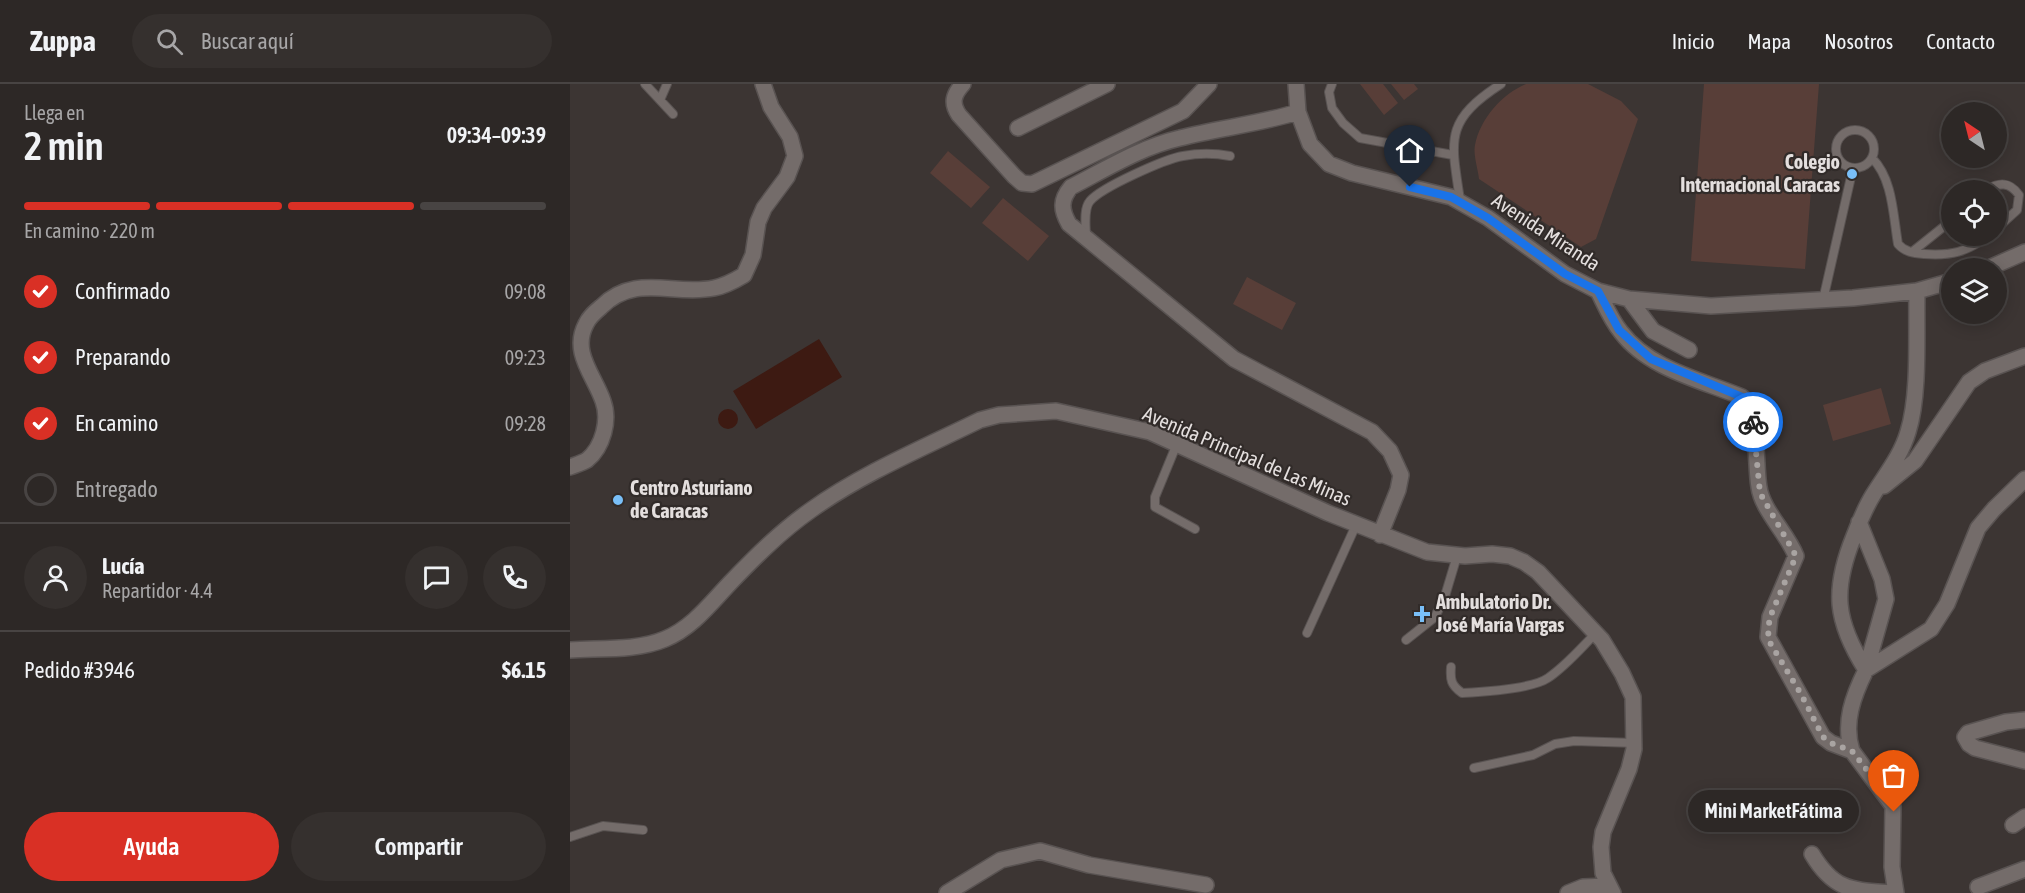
<!DOCTYPE html>
<html lang="es">
<head>
<meta charset="utf-8">
<style>
  :root { --surface:#2d2826; --page:#35302e; --text:#f1f3f6; --muted:#a7a6a7; --line:#484443; --accent:#d93025 }
  body { margin:0; font-family:"Asap Condensed",sans-serif; background:var(--page); color:var(--text); height:100vh; display:flex; flex-direction:column; font-size:22px; white-space:nowrap }
  * { box-sizing:border-box; margin:0 }
  p { font-size:20px; color:var(--muted) }
  .icon { flex:none; width:33px; height:33px; fill:none; stroke:currentColor; stroke-width:2; stroke-linecap:round; stroke-linejoin:round }
  .map { position:relative; flex:1; overflow:hidden }
  .details { display:flex; flex-direction:column; background:var(--surface); width:570px }
  .details>* { flex:none }
  .needle { width:39px; rotate:325deg }
  .controls { position:absolute; left:1371px; top:18px; display:grid; gap:12px }
  .controls a { display:grid; place-items:center; width:66px; height:66px; border-radius:50%; background:var(--surface); box-shadow:0 3px 15px #0003,0 0 0 2px var(--line); font-size:30px }
  .pin { position:absolute; display:grid; place-items:center; width:51px; height:51px; color:#fff; margin:-62px -26px; border-radius:50% 50% 50% 0; rotate:-45deg; box-shadow:0 0 6px #0007 }
  .pin .icon { rotate:45deg }
  .courier { position:absolute; display:grid; place-items:center; width:60px; height:60px; margin:-30px; border:4px solid #1a73e8; border-radius:50%; background:#fff; color:#222; box-shadow:0 2px 8px #0007 }
  .bubble { position:absolute; height:42px; border-radius:21px; background:var(--surface); box-shadow:0 3px 15px #0003,0 0 0 2px var(--line); font-size:20px; font-weight:600; line-height:42px; text-align:center }
  .overview em { font-style:normal; font-weight:600 }
  .overview div { display:flex; flex-direction:column-reverse }
  .overview { display:flex; align-items:center; justify-content:space-between; height:102px; padding:0 24px }
  h1 { font-size:39px; font-weight:600; line-height:45px }
  .bar { display:grid; grid-template-columns:repeat(4,1fr); gap:9px 6px; align-content:center; height:72px; padding:0 24px }
  .bar i { height:8px; border-radius:4px; background:var(--line) }
  .bar .active { background:var(--accent) }
  .bar p { grid-column:span 4 }
  .line { display:flex; align-items:center; gap:15px; padding:0 24px; border-top:2px solid var(--line) }
  .line div { flex:1 }
  .round { display:grid; place-items:center; flex:none; width:63px; height:63px; border-radius:32px; background:var(--page) }
  ol { padding:0 24px; list-style:none }
  li { display:flex; align-items:center; gap:18px; height:66px }
  li p { margin-inline-start:auto }
  li .icon { padding:6px; border-radius:50%; background:var(--accent); color:#fff; stroke-width:4 }
  li:last-child { color:var(--muted) }
  li i { width:33px; height:33px; border:3px solid var(--line); border-radius:50% }
  .button { display:flex; gap:12px; margin-top:auto; padding:12px 24px }
  .button a { flex:1; height:69px; border-radius:36px; background:var(--accent); color:#fff; font-size:24px; font-weight:600; line-height:69px; text-align:center }
  .button a+a { background:var(--page); color:var(--text) }
  header { display:flex; align-items:center; gap:36px; box-sizing:border-box; height:84px; padding:0 30px; background:var(--surface); border-bottom:2px solid var(--line) }
  header strong { font-size:28px }
  nav { display:flex; gap:33px; margin-inline-start:auto; font-size:21px }
  .search { width:420px; height:54px; background:var(--page); display:flex; align-items:center; gap:15px; box-sizing:border-box; padding:0 21px; border-radius:33px; color:var(--muted); font-size:22px }
  main { display:flex; flex:1; min-height:0 }
  .map>svg:first-child { display:block }
</style>
</head>
<body>
<header>
<strong>Zuppa</strong>
<div class="search"><svg class="icon" aria-label="search" viewBox="0 0 24 24"><circle cx="10" cy="10" r="6"/><path d="M15 15l6 6"/></svg>Buscar aquí</div>
<nav><a>Inicio</a><a>Mapa</a><a>Nosotros</a><a>Contacto</a></nav>
</header>
<main>
<section class="details">
<div class="overview"><div><h1>2 min</h1><p>Llega en</p></div><em>09:34–09:39</em></div>
<div class="bar"><i class="active"></i><i class="active"></i><i class="active"></i><i></i><p>En camino · 220 m</p></div>
<ol>
<li><svg class="icon" aria-label="check" viewBox="0 0 24 24"><path d="M5 12l5 5 9-10"/></svg>Confirmado<p>09:08</p></li>
<li><svg class="icon" aria-label="check" viewBox="0 0 24 24"><path d="M5 12l5 5 9-10"/></svg>Preparando<p>09:23</p></li>
<li><svg class="icon" aria-label="check" viewBox="0 0 24 24"><path d="M5 12l5 5 9-10"/></svg>En camino<p>09:28</p></li>
<li><i></i>Entregado</li>
</ol>
<div class="line" style="height:108px"><a class="round"><svg class="icon" aria-label="person" viewBox="0 0 24 24"><circle cx="12" cy="8" r="4"/><path d="M4 21q1-7 8-7t8 7"/></svg></a><div><b>Lucía</b><p>Repartidor · 4.4</p></div><a class="round"><svg class="icon" aria-label="chat" viewBox="0 0 24 24"><path d="M4 5h16v11H9l-5 4z"/></svg></a><a class="round"><svg class="icon" aria-label="phone" viewBox="0 0 24 24"><path d="M5 4h4l2 5-3 2q2 4 5 5l2-3 5 2v4C11 20 4 13 5 4z"/></svg></a></div>
<div class="line" style="height:78px"><div>Pedido #3946</div><b>$6.15</b></div>
<div class="button"><a>Ayuda</a><a>Compartir</a></div>
</section>
<div class="map">
<svg width="1455" height="809" viewBox="0 0 1455 809">
  <rect width="100%" height="100%" fill="#3c3533"/>
  <path fill="#583e38" d="M790,0H813L828,19L814,31Z
    M821,0H844L848,5L834,16Z
    M956,0H1018L1051,17L1068,35L1026,155L1011,163L909,95C908,85 903,71 905,61C910,35 932,10 956,0Z
    M1134,0H1249L1235,185L1121,177Z
    M378,67L420,103L401,124L360,89Z
    M433,114L479,152L458,177L412,139Z
    M677,193L726,219L712,246L663,220Z
    M1311,304L1321,340L1263,357L1253,321Z"/>
  <path fill="#3d1a12" d="M249,255L272,293L186,345L163,307Z
    M148 335a10 10 0 1 1 20 0a10 10 0 1 1-20 0Z"/>
  <g fill="none" stroke-linecap="round" stroke-linejoin="round">
    <g stroke="#595352" stroke-width="10">
      <path id="service" d="M75,0L103,30
        M762,0L759,8L762,24L773,39L790,54L883,71
        M90,16L97,0
        M1266 65a19 19 0 1 1 38 0a19 19 0 1 1-38 0Z
        M1302,74C1323,95 1323,131 1328,160C1335,168 1343,169 1354,170C1382,172 1396,168 1418,152
        M1417,106C1429,98 1440,98 1449,111L1447,126L1426,145
        M890,116C881,55 874,37 931,0
        M516,153C516,143 513,125 520,117C532,103 595,75 613,72C629,69 644,69 660,72
        M1342,168L1382,136
        M1253,216L1283,84
        M606,362L585,413V423L625,445
        M737,549L786,441
        M836,556L865,533L875,512L887,472
        M881,583C880,596 881,601 892,609C912,608 962,605 978,594C996,582 1011,564 1026,549
        M904,684L963,671L985,660L1004,657L1065,659
        M0,753L33,742L73,746"/>
    </g>
    <g stroke="#595352" stroke-width="18">
      <path id="minor" d="M393,0C383,11 381,19 389,31L444,92L452,99L462,100L613,27L639,0
        M726,0L728,28L740,60L759,80L782,89L881,113L918,134L995,190L1028,207L1059,215L1141,222L1283,214L1347,207L1382,197
        M728,28C689,40 649,44 610,54C571,63 536,85 501,103C490,116 491,126 499,140L664,275L802,348L820,367L831,391L828,406L810,451
        M448,44L537,0
        M1419,184L1455,168
        M1028,207C1035,221 1041,236 1051,248C1079,285 1131,296 1172,313C1189,328 1185,381 1189,403C1192,426 1217,449 1226,472L1200,533L1198,553L1253,653L1261,659L1282,667
        M1059,215L1083,247L1119,266
        M0,383C5,381 12,379 17,376C33,363 40,336 33,317C24,291 1,268 16,240C19,233 25,228 31,223C65,189 103,212 144,204C155,202 164,197 174,191L183,171L188,138L194,124L217,93L225,72L220,53L201,23L193,0
        M1314,402L1345,377L1399,298L1415,287L1455,272
        M1289,438L1312,495L1316,515L1296,586
        M0,566C30,564 67,567 95,555C122,544 140,520 160,499C185,473 211,447 241,426C293,389 353,364 410,336L429,331L486,327L580,348L758,429L857,468L895,472L922,470L940,472L954,478L968,488L1032,556L1052,589L1063,613L1064,665L1059,685L1033,748L1031,763L1033,789L1043,809
        M1296,586L1361,545L1377,520L1408,444L1424,425L1455,395
        M1455,636L1436,638L1398,649L1395,653L1399,660L1405,664L1455,677
        M1443,741L1455,733
        M1242,770C1264,807 1282,806 1322,809
        M1408,803L1455,785
        M377,809L431,776L470,767L519,781L636,801
        M998,809L1013,803L1038,802
        M1326,809L1322,783L1323,722L1282,667C1273,639 1283,612 1296,586C1265,537 1262,506 1284,452C1289,439 1295,424 1303,411C1316,390 1331,372 1338,348C1350,310 1346,248 1347,207"/>
    </g>
    <use href="#service" stroke="#746c6a" stroke-width="8"/>
    <use href="#minor" stroke="#746c6a" stroke-width="15"/>
  </g>
  <g fill="none" stroke-linecap="round" stroke-linejoin="round">
    <path stroke="#a9a4a2" stroke-width="6" stroke-dasharray="0 10.8" d="M1183,338L1190,409L1226,472L1200,533L1198,546L1199,557L1231,610L1253,653L1261,659L1282,667L1319,714L1324,728"/>
    <path stroke="#1a73e8" stroke-width="8" d="M840,103L881,113L918,134L995,190L1028,207L1049,246L1081,275L1172,313L1178,320L1183,338"/>
  </g>
  <g fill="#79bff8" stroke="#312b29" stroke-width="2">
    <circle cx="1282" cy="90" r="6"/>
    <circle cx="48" cy="416" r="6"/>
    <path d="M849 521h6v6h6v6h-6v6h-6v-6h-6v-6h6z"/>
  </g>
  <g text-anchor="middle" stroke-width="4.5" stroke-linejoin="round" paint-order="stroke">
    <g font-size="20" font-weight="bold" fill="#e4dfde" stroke="#312b29" text-anchor="start">
      <text x="1270" y="85" text-anchor="end">Colegio<tspan x="1270" dy="23">Internacional Caracas</tspan></text>
      <text x="60" y="411">Centro Asturiano<tspan x="60" dy="23">de Caracas</tspan></text>
      <text x="866" y="525">Ambulatorio Dr.<tspan x="866" dy="23">José María Vargas</tspan></text>
    </g>
    <g font-size="20" fill="#e4dfde" stroke="#312b29">
      <text transform="translate(976 148) rotate(33)" y="7">Avenida Miranda</text>
      <text transform="translate(677 372) rotate(23)" y="7">Avenida Principal de Las Minas</text>
    </g>
  </g>
</svg>
<div class="controls">
<a><svg class="needle" viewBox="-14 -14 28 28"><path d="M0-13l5 13h-10z" fill="#e53935"/><path d="M0 13l5-13h-10z" fill="#a7a6a7"/></svg></a>
<a><svg class="icon" aria-label="locate" viewBox="0 0 24 24"><circle cx="12" cy="12" r="6"/><path d="M12 2v4M12 18v4M2 12h4M18 12h4"/></svg></a>
<a><svg class="icon" aria-label="layers" viewBox="0 0 24 24"><path d="M12 4l9 5-9 5-9-5zM3 14l9 5 9-5"/></svg></a>
</div>
<div class="pin" style="left:1324px;top:728px;background:#ea580c"><svg class="icon" aria-label="bag" viewBox="0 0 24 24"><path d="M5 8h14l-1 12H6zM9 8a3 3 0 0 1 6 0"/></svg></div>
<div class="pin" style="left:840px;top:103px;background:#1f2937"><svg class="icon" aria-label="home" viewBox="0 0 24 24"><path d="M3 11l9-7 9 7M6 9v11h12V9"/></svg></div>
<div class="courier" style="left:1183px;top:338px"><svg class="icon" aria-label="bike" viewBox="0 0 24 24"><circle cx="6" cy="16" r="4"/><circle cx="18" cy="16" r="4"/><path d="M6 16l4-8h5l3 8M10 8l3 8H6M13 5h3"/></svg></div>
<div class="bubble" style="left:1118px;top:706px;width:171px">Mini MarketFátima</div>
</div>
</main>
</body>
</html>
